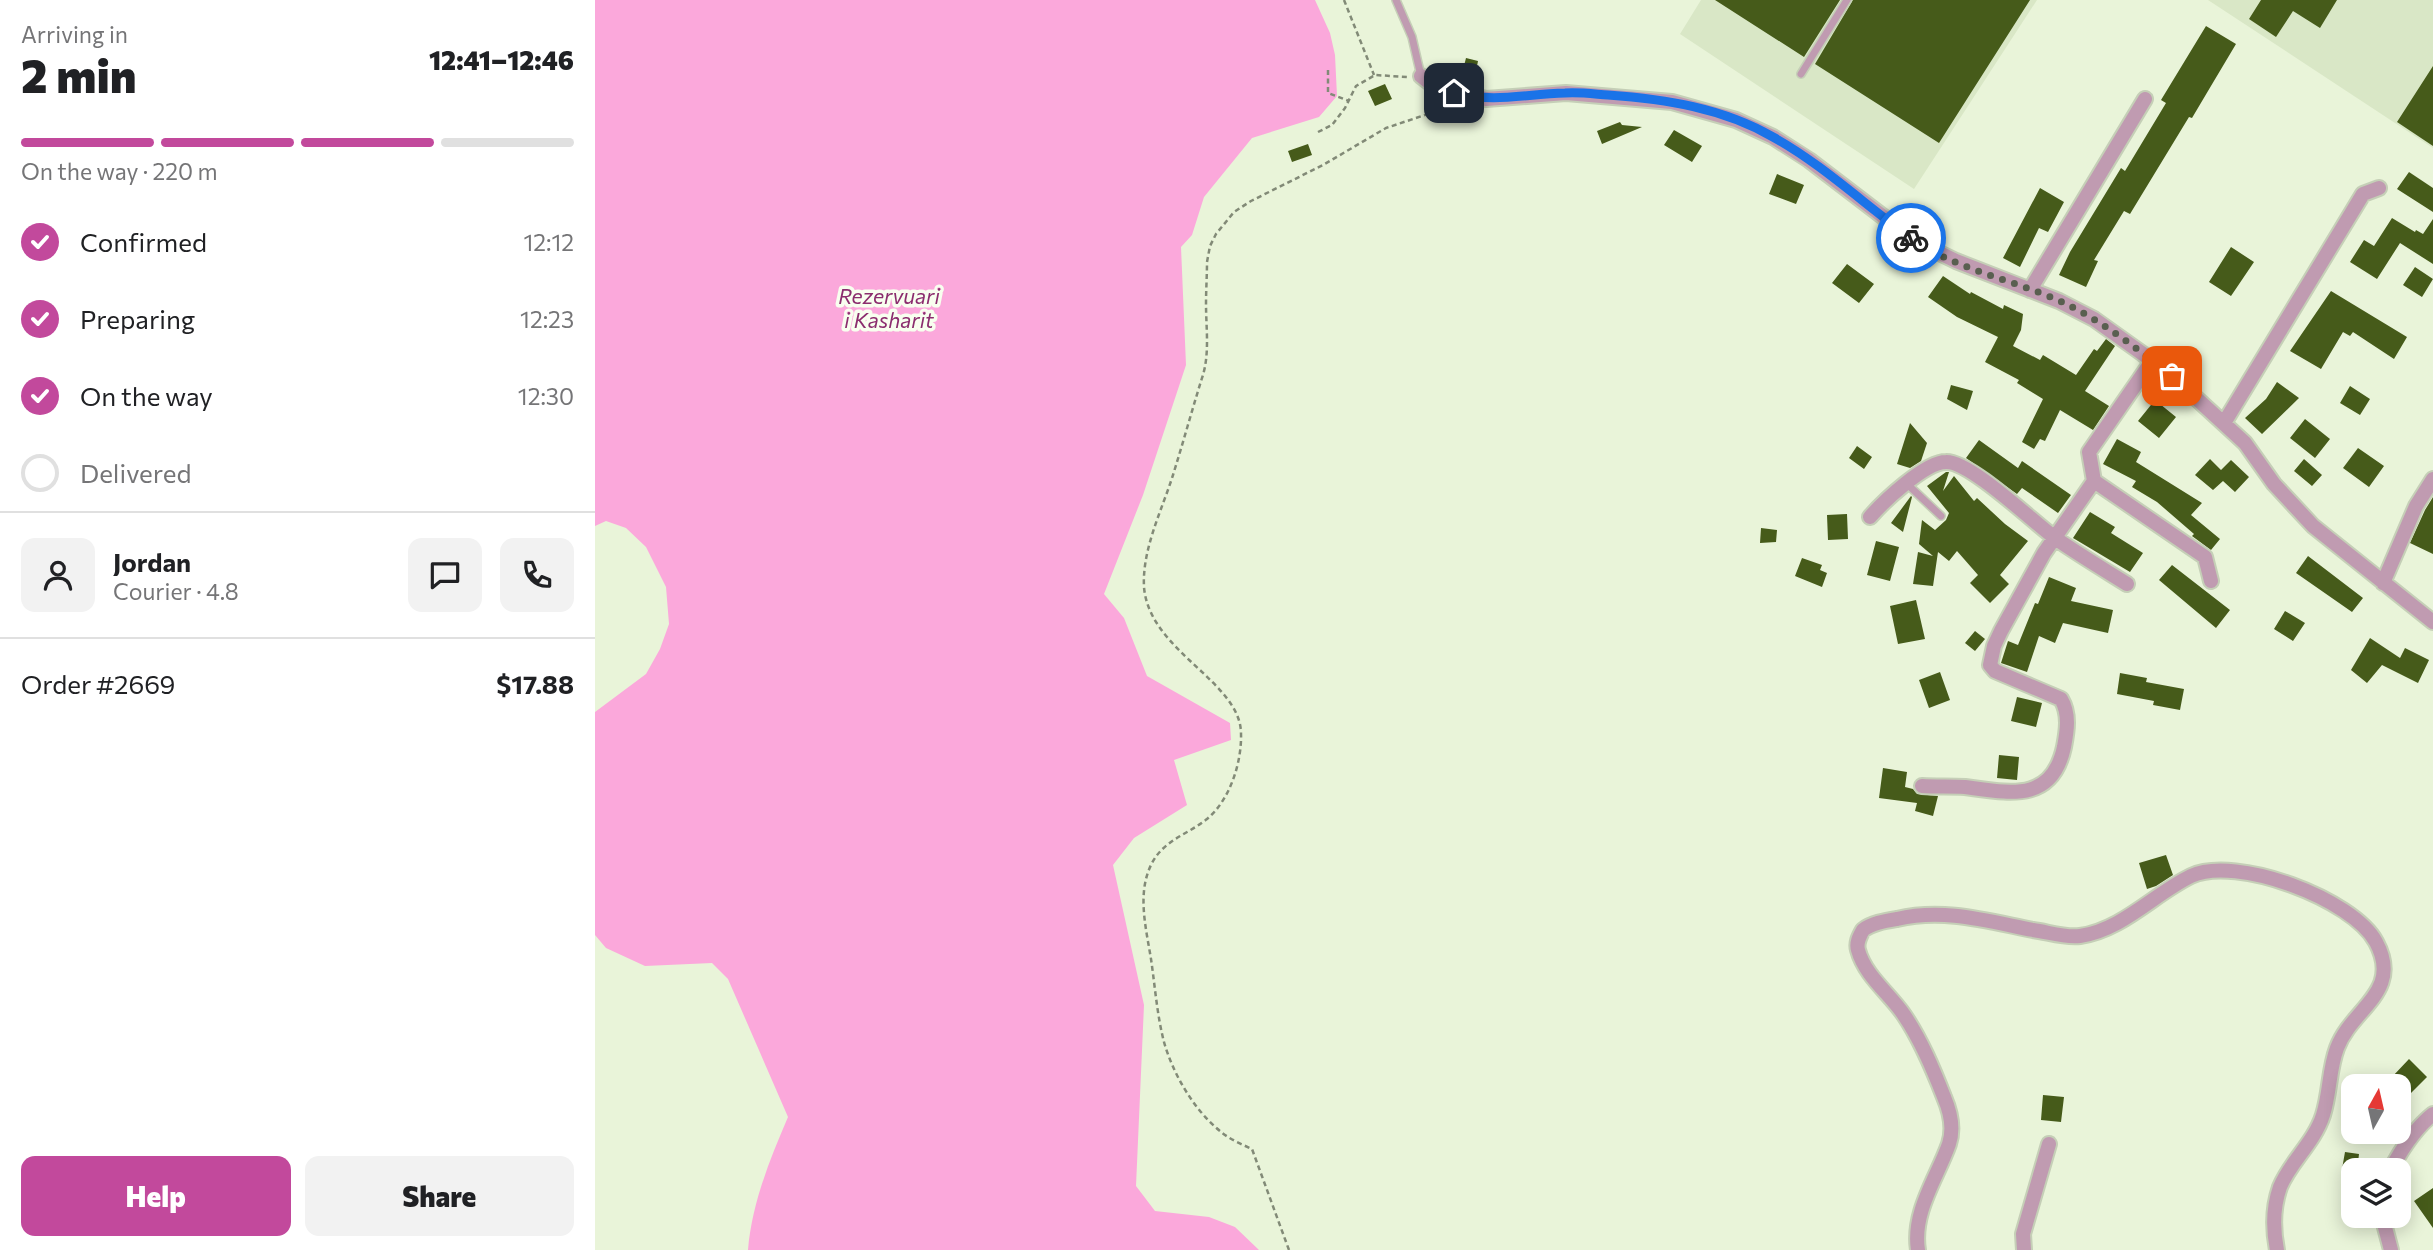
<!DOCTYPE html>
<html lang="en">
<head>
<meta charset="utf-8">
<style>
  :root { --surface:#fff; --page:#f2f2f2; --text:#202124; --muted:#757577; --line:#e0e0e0; --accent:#c2499c }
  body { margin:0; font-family:Commissioner,sans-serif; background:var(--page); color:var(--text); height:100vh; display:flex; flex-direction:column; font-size:26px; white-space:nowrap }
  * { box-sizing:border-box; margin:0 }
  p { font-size:23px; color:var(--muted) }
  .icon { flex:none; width:38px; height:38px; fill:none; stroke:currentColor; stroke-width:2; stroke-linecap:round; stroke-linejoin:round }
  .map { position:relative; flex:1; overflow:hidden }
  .sheet { display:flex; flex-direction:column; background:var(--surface); width:595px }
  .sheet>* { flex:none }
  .needle { width:46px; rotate:8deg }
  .buttons { position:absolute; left:1746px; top:1074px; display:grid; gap:14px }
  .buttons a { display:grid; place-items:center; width:70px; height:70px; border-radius:14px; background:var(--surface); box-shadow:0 4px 18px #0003; font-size:35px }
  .pin { position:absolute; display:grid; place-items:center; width:60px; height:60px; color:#fff; margin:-30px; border-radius:14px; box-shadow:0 4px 10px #0006 }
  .courier { position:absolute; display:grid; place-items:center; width:70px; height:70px; margin:-35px; border:5px solid #1a73e8; border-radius:50%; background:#fff; color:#222; box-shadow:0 2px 9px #0007 }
  .summary em { font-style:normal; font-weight:800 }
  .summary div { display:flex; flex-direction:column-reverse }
  .summary { display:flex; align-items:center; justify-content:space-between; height:119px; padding:0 21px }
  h1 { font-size:46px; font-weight:800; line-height:52px }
  .bar { display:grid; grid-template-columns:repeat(4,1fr); gap:10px 7px; align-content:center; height:84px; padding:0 21px }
  .bar i { height:9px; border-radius:5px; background:var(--line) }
  .bar .selected { background:var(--accent) }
  .bar p { grid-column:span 4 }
  .line { display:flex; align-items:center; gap:18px; padding:0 21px; border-top:2px solid var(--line) }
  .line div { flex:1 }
  .round { display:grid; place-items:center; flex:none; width:74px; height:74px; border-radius:14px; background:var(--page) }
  ol { padding:0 21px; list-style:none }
  li { display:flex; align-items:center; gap:21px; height:77px }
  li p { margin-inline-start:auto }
  li .icon { padding:7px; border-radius:50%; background:var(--accent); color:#fff; stroke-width:4 }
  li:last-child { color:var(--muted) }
  li i { width:38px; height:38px; border:4px solid var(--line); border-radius:50% }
  .primary-button { display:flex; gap:14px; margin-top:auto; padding:14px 21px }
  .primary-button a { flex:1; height:80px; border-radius:14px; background:var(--accent); color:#fff; font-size:28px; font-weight:800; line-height:80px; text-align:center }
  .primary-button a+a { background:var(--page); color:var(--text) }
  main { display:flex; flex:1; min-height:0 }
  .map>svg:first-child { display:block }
</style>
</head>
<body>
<main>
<section class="sheet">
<div class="summary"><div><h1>2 min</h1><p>Arriving in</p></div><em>12:41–12:46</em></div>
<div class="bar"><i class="selected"></i><i class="selected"></i><i class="selected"></i><i></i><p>On the way · 220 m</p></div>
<ol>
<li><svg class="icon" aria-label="check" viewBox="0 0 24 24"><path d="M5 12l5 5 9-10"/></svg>Confirmed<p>12:12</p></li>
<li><svg class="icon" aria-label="check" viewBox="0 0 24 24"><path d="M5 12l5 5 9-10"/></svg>Preparing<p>12:23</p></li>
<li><svg class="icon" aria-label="check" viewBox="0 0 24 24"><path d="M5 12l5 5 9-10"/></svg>On the way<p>12:30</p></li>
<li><i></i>Delivered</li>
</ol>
<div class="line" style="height:126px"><a class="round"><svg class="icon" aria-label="person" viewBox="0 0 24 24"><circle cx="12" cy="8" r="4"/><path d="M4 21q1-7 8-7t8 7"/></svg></a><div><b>Jordan</b><p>Courier · 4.8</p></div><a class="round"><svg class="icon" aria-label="chat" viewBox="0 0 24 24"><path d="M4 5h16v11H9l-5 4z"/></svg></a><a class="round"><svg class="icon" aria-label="phone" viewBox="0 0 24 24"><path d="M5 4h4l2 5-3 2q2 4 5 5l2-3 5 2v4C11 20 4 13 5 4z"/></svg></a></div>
<div class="line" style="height:91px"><div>Order #2669</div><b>$17.88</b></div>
<div class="primary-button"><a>Help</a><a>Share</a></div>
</section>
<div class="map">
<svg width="1838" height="1250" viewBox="0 0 1838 1250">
  <rect width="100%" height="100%" fill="#e9f4d9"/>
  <path fill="#d9e7c6" d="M1106,0H1442L1319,189L1085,34Z
    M1613,0H1838V148Z"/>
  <path fill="#fba8db" d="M0,0H720L735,33L740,55L742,96L724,117L657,138L609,197L597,235L586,247L591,365L548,495L509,594L529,618L552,676L635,723L636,740L579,760L592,805L539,838L518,865L549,1005L541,1186L560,1211L614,1217L640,1227L664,1250H153C157,1203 175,1159 193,1117L133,979L117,963L50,966L11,948L0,935V712L51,674L65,649L74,624L71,587L51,547L31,528L11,521L0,526Z"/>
  <path fill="#465b1a" d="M1120,0H1245L1209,57Z
    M1258,0H1435L1344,143L1220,64Z
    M1666,0H1742L1725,28L1698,11L1681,37L1654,19Z
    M1611,26L1641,44L1613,91L1597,118L1594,117L1535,214L1529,211L1499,260L1503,261L1491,287L1464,275L1475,252L1526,168L1530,171L1571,103L1566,100Z
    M871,58L883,61L879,81L866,78Z
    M1838,66V146L1802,122Z
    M790,84L797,99L780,106L773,91Z
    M1025,122L1027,125L1047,127L1007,144L1002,131Z
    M1079,130L1107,146L1097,162L1069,145Z
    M713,144L717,155L697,162L693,151Z
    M1814,172L1838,188V212L1802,189Z
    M1182,174L1209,185L1201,204L1174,194Z
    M1445,188L1469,202L1453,232L1444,228L1425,267L1408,258Z
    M1797,218L1820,232L1821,230L1828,234L1838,219V264L1805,243L1782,279L1755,262L1769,240L1779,246Z
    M1636,247L1659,262L1636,296L1614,282Z
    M1252,264L1279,284L1264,303L1237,283Z
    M1820,267L1838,279L1827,297L1808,285Z
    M1348,276L1375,294L1376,292L1408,309L1409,305L1428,314L1426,330L1418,346L1445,360L1448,355L1481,375L1499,349L1502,351L1511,339L1520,346L1490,391L1514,406L1498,430L1465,410L1450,441L1445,439L1439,449L1427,442L1448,399L1422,383L1424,380L1390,362L1403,337L1362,317L1333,297Z
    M1736,291L1812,337L1799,359L1758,332L1755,336L1748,332L1726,369L1695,351Z
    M1682,382L1704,398L1667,434L1650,418L1671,399Z
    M1356,385L1378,391L1372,410L1352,399Z
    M1755,386L1775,399L1765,415L1745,403Z
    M1560,400L1581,417L1564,438L1543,421Z
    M1710,419L1735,439L1720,458L1695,438Z
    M1315,423L1332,443L1326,461L1315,468L1302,464Z
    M1522,439L1546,452L1541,462L1607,503L1596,515L1625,539L1616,550L1597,536L1599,534L1562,502L1537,487L1541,481L1508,464Z
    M1384,440L1423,468L1427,461L1476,495L1463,513L1427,488L1422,494L1371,458Z
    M1262,446L1277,457L1269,469L1254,458Z
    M1763,448L1789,466L1774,487L1748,468Z
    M1615,459L1626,470L1636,460L1654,477L1640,492L1628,481L1618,490L1600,475Z
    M1709,459L1727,475L1717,486L1699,471Z
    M1351,472H1354L1348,491L1359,476L1379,501L1382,498L1410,524L1433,541L1405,575L1414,584L1395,603L1375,583L1383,575L1362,551L1354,561L1343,552L1338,586L1318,584L1323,552L1338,556L1324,544L1327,520L1340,530L1351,520L1354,513L1332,486Z
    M1316,496L1317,497L1308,532L1296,523Z
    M1838,497V554L1815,543L1830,510Z
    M1495,512L1520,527L1516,533L1548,553L1535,572L1478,538Z
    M1252,514L1253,539L1233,540L1232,515Z
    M1166,528L1182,530L1181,542L1165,543Z
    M1281,541L1304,547L1295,581L1272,575Z
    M1713,556L1768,598L1757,612L1701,573Z
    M1207,558L1227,565L1225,570L1232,573L1227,587L1200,576Z
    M1577,565L1635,610L1621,628L1564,580Z
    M1454,577L1481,588L1476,601L1518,610L1513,633L1468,623L1460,643L1444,636L1432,672L1406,663L1413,641L1423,645L1440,603L1443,604Z
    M1321,600L1330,639L1303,644L1295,606Z
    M1690,611L1710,623L1698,641L1679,629Z
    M1380,631L1390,639L1380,651L1370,643Z
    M1775,638L1805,658L1810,648L1834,660L1823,683L1787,665L1772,683L1756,670Z
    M1345,672L1355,700L1334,708L1324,680Z
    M1525,673L1552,678L1551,682L1589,689L1585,710L1558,705L1559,701L1522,694Z
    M1422,697L1447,703L1441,727L1416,721Z
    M1404,755L1424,757L1422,780L1402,778Z
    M1288,768L1312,772L1310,787L1318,789L1322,794L1343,796L1338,816L1320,811L1322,803L1284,798Z
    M1571,855L1578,875L1561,886L1552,889L1544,863Z
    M1814,1059L1832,1077L1815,1094L1797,1077Z
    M1448,1095L1469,1097L1466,1122L1446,1120Z
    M1750,1152L1764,1154L1762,1171L1747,1169Z
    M1838,1188V1228L1819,1201Z"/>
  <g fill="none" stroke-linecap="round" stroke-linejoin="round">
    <g stroke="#c5cfb7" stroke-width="10">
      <path id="lane" d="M801,0L817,37L826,76
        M1206,74L1252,0
        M1311,483L1346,516"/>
    </g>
    <g stroke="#c5cfb7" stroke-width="18">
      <path id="street" d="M826,76L839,86L891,99L971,93L1077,102L1141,120L1178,137L1214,160L1320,241L1361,261L1464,301L1499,319L1548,354L1577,376L1650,443L1679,484L1718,526L1838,622
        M1435,290L1550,99
        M1629,423L1768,194L1784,188
        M1499,481L1610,557L1616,581
        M1275,517C1288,502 1330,462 1351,462C1375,461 1438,522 1460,538C1483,554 1508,569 1532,584
        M1788,583L1821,506L1838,479
        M1327,786C1341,787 1356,786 1370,787C1415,793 1457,803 1469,747C1472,731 1475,714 1466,699L1400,671L1395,665L1399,646L1406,631L1449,553L1499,481L1494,452L1557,361
        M1795,1171C1806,1150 1819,1129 1838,1114
        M1787,1216L1796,1250
        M1323,1250C1317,1212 1342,1178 1354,1144C1359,1129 1355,1111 1349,1097C1338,1069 1326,1040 1309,1015C1295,994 1270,976 1263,950C1261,943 1264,937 1268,930C1277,923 1290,921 1302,919C1349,908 1392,921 1438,930C1453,932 1470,938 1485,936C1527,930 1559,894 1596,876C1641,855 1758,899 1781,942C1808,992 1757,1008 1742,1048C1734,1069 1735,1093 1728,1115C1719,1143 1695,1162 1685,1187C1678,1207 1678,1230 1682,1250
        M1429,1250L1428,1234L1454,1144"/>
    </g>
    <path stroke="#828a77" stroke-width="2.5" stroke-dasharray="5 3.5" stroke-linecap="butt" d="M749,0L779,75
      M733,70V93L754,101
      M723,132L737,125L750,108L761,86L780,75L812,77
      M694,1250L657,1149C646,1144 634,1139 625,1131C599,1110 578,1074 569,1042C562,1015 560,986 556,959C551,928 542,894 556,865C568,840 592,835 612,819C635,800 647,762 646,733C645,681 554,651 549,587C547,549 567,510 578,475C588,443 597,410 607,378C615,355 611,328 611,304C611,290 612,276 612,262L615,246L621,234L639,212L656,201L728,165L791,128L857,106"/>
    <use href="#lane" stroke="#c09bb1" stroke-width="7"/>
    <use href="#street" stroke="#c09bb1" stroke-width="14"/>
  </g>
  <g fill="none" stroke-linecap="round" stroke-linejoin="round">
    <path stroke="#595f50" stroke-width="7" stroke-dasharray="0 12.6" d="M1316,238C1359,269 1416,279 1465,301C1506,320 1541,348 1577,376"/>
    <path stroke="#1a73e8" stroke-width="9" d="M859,93C901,103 929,94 970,93C985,92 999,94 1013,95C1070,99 1128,108 1178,137C1227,164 1270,205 1316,238"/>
  </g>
  <g text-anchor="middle" stroke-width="7" stroke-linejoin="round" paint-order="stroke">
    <g font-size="21" font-style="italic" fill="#8b2d6e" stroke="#f8ffef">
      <text x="294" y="304">Rezervuari<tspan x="294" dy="24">i Kasharit</tspan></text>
    </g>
  </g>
</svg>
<div class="buttons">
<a><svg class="needle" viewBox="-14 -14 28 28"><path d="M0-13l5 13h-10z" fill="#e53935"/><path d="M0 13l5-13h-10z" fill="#757577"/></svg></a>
<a><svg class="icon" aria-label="layers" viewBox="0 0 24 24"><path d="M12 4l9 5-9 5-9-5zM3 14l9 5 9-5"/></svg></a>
</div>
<div class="pin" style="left:1577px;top:376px;background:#ea580c"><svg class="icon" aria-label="bag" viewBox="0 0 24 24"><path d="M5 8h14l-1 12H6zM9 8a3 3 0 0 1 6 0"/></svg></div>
<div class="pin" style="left:859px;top:93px;background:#1f2937"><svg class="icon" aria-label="home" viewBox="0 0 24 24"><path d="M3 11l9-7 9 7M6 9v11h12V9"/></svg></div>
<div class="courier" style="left:1316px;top:238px"><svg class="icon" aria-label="bike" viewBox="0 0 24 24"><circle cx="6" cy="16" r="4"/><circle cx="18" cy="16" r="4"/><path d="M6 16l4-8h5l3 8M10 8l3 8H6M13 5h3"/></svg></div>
</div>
</main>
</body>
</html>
